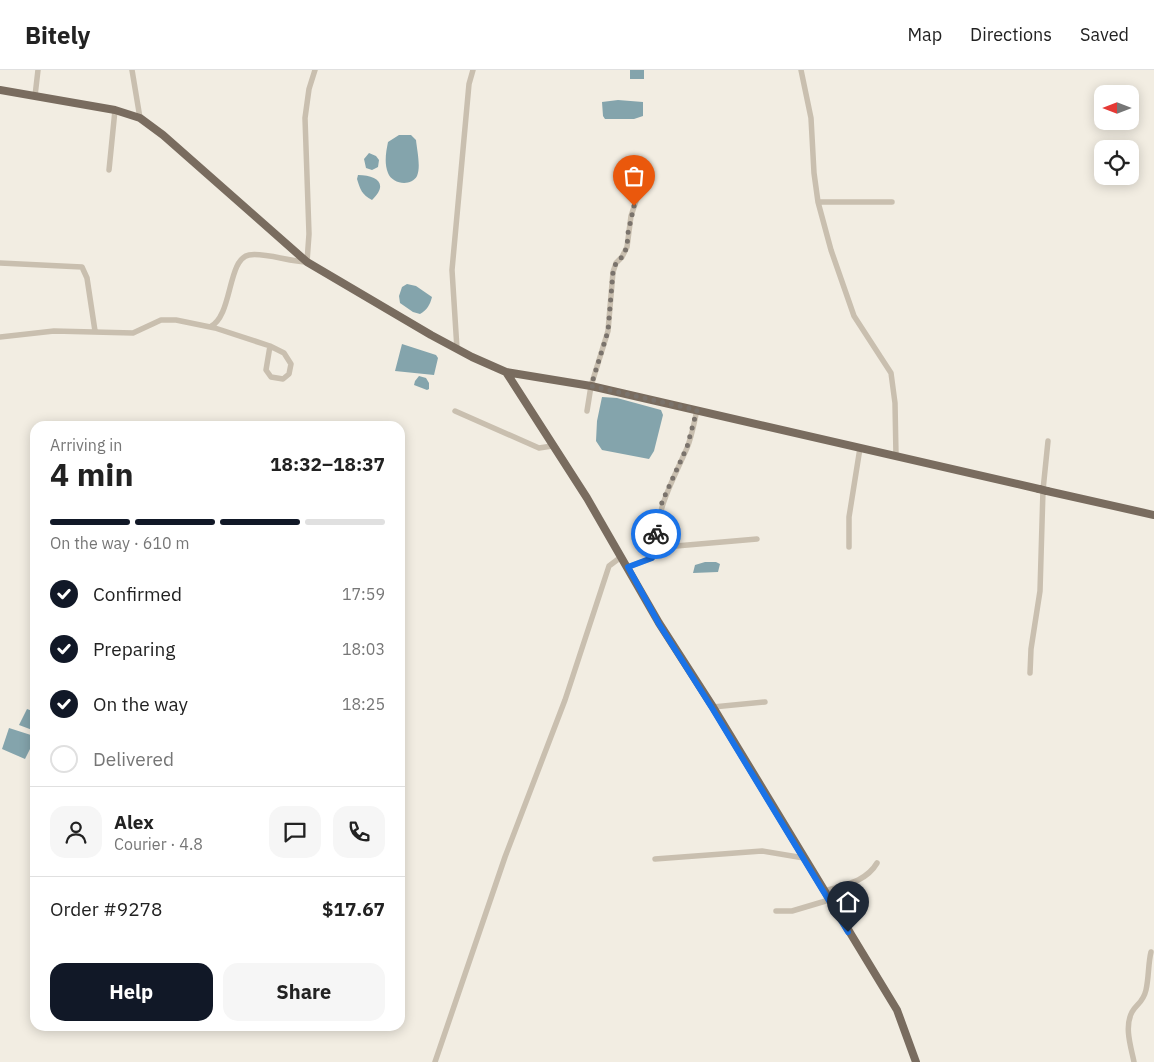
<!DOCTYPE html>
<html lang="en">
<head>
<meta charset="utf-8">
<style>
  :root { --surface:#fff; --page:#f6f6f6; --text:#222; --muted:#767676; --line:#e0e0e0; --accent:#111827 }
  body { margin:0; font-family:"IBM Plex Sans",sans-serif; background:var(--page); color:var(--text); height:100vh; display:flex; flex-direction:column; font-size:19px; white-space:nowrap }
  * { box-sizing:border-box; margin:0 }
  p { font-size:16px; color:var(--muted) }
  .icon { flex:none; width:28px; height:28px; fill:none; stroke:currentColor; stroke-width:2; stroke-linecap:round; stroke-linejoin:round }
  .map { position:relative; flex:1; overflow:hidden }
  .side { position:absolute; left:30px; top:351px; width:375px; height:610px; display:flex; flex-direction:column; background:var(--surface); border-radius:15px; box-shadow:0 2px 12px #0003 }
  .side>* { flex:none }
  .needle { width:32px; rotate:270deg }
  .buttons { position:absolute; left:1094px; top:15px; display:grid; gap:10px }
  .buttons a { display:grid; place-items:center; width:45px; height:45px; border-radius:10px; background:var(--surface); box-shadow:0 2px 12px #0003; font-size:25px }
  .pin { position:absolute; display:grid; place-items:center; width:42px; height:42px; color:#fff; margin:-51px -21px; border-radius:50% 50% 50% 0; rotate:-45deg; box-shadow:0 0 5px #0007 }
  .pin .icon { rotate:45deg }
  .courier { position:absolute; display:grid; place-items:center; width:50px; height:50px; margin:-25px; border:4px solid #1a73e8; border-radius:50%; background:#fff; color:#222; box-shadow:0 1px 6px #0007 }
  .summary em { font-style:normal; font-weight:700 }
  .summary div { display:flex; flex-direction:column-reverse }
  .summary { display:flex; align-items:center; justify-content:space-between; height:85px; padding:0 20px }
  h1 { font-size:32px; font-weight:700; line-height:38px }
  .bar { display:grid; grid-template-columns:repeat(4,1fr); gap:8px 5px; align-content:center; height:60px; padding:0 20px }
  .bar i { height:6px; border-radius:4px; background:var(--line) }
  .bar .on { background:var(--accent) }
  .bar p { grid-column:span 4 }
  .line { display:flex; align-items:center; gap:12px; padding:0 20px; border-top:1px solid var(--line) }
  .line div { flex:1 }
  .round { display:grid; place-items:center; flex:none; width:52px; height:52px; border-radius:15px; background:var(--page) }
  ol { padding:0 20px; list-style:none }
  li { display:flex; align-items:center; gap:15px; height:55px }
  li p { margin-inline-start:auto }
  li .icon { padding:5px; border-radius:50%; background:var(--accent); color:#fff; stroke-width:4 }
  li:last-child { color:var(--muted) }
  li i { width:28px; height:28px; border:2px solid var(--line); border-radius:50% }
  .action { display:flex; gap:10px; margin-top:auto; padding:10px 20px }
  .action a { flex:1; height:58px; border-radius:15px; background:var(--accent); color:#fff; font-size:20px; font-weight:700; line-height:58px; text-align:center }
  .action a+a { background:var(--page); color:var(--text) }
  header { display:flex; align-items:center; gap:30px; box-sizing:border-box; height:70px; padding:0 25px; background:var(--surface); border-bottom:1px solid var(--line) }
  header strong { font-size:24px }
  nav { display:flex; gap:28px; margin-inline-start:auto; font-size:18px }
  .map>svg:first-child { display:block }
</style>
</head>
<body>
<header>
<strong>Bitely</strong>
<nav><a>Map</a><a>Directions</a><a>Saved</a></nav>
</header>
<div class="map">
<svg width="1154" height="992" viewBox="0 0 1154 992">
  <rect width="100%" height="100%" fill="#f2ede2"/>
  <path fill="#84a4ac" d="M630,0H644V9H630Z
    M618,30L643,32V46L634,49H605L603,46L602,32Z
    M399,65H411L416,70C417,80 421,97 417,106C411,117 392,114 388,103C384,93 386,82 388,72Z
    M369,83L376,86L379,90L378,97L372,100L366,98L364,89Z
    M358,105C377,105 389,114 372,130C362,125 360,119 357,109Z
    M407,214L416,216L432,227C430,235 427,240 420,244L413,242L400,233L399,226L402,217Z
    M402,274L436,285L438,288L434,305L395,301Z
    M419,306L426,308L429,313V319L427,320L414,315L415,311Z
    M602,327L617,328L661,340L663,345L654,381L649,389L602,380L596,371L597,351Z
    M705,492H716L720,494L718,502L693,503L695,495Z
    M27,639L35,642V661L19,655Z
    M9,658L34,666V671L25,689L2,679Z"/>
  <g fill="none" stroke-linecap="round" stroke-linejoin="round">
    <path stroke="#c9bfaf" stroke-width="5.5" d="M132,0L140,48
      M801,0L811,48L814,103L818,132L831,180L854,246L891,303L895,333L896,386
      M35,26L38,0
      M109,100L115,40
      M818,132H892
      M0,193L82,197L87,208L95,261
      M210,257C233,246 227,189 249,185C264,182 290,192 307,192L309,164L305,48L309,19L315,0
      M0,267L54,261L133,263L161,250H176L215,258L270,276L284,283L291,294L289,304L283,309L271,307L266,300L270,276
      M457,279L452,200L469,14L473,0
      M697,340C694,353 692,366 687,378C673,410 658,435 656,471L660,474L676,476L757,469
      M455,341L539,378L552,376
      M587,341L591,316L608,261L613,202L616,193L622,187L627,177L631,146L638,125L640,100
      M849,477V447L860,378
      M628,497L652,488L660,474
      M1030,603L1031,579L1040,521L1043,420L1048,371
      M713,637L765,632
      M655,789L762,781L804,788
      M824,821C844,815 866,812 877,793
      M776,841H792L829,830
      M435,992L505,787L565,630L609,496L621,487
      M1134,992C1131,977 1124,957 1132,942C1137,933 1143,933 1146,920C1149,907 1148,894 1151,882"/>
    <path stroke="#796c5f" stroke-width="8" d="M0,20L115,40L140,48L163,65L307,192L431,265L472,287L506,302L591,316L1039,419
      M506,302L587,428L659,553L713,637L897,940L916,992
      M1047,421L1154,445"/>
    <path stroke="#796c5f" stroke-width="8" d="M1039,419L1047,421"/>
  </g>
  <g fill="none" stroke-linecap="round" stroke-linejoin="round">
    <path stroke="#7a736c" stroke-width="5" stroke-dasharray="0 9" d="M634,136L628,163L627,177L622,187L616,193L613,202L608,261L591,316L697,340L687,377L662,432L656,464"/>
    <path stroke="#1a73e8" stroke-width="6" d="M656,464V471L660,474L652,488L628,497L659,554L712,638L848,862"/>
  </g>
</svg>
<div class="buttons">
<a><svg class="needle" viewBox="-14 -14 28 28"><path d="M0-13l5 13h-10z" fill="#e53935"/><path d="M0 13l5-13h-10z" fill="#767676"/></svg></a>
<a><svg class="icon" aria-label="locate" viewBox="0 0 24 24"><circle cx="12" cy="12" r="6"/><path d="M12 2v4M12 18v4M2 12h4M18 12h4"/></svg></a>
</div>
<div class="pin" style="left:634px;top:136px;background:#ea580c"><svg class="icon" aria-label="bag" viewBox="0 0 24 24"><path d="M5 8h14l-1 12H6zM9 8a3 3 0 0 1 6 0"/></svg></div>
<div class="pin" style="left:848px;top:862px;background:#1f2937"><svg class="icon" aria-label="home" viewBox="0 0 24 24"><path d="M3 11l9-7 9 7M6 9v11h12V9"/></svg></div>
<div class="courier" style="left:656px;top:464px"><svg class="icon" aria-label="bike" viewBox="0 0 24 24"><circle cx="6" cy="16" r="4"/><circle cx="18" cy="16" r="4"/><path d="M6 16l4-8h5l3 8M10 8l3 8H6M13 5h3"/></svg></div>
<section class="side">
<div class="summary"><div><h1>4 min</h1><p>Arriving in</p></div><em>18:32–18:37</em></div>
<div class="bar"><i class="on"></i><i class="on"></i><i class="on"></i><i></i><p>On the way · 610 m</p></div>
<ol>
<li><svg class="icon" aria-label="check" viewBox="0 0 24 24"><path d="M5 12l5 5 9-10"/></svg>Confirmed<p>17:59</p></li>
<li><svg class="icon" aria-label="check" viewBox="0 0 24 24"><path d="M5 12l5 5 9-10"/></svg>Preparing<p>18:03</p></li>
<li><svg class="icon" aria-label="check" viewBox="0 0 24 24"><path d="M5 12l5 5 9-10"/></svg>On the way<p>18:25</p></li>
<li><i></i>Delivered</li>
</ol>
<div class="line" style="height:90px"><a class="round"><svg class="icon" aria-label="person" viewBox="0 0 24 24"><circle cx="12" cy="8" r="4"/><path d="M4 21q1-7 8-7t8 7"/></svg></a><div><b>Alex</b><p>Courier · 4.8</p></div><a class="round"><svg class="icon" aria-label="chat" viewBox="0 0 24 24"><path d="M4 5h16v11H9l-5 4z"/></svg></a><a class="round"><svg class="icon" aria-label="phone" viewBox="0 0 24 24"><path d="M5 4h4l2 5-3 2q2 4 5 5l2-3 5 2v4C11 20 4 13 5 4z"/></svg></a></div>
<div class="line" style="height:65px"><div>Order #9278</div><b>$17.67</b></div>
<div class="action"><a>Help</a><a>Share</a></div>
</section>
</div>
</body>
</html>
